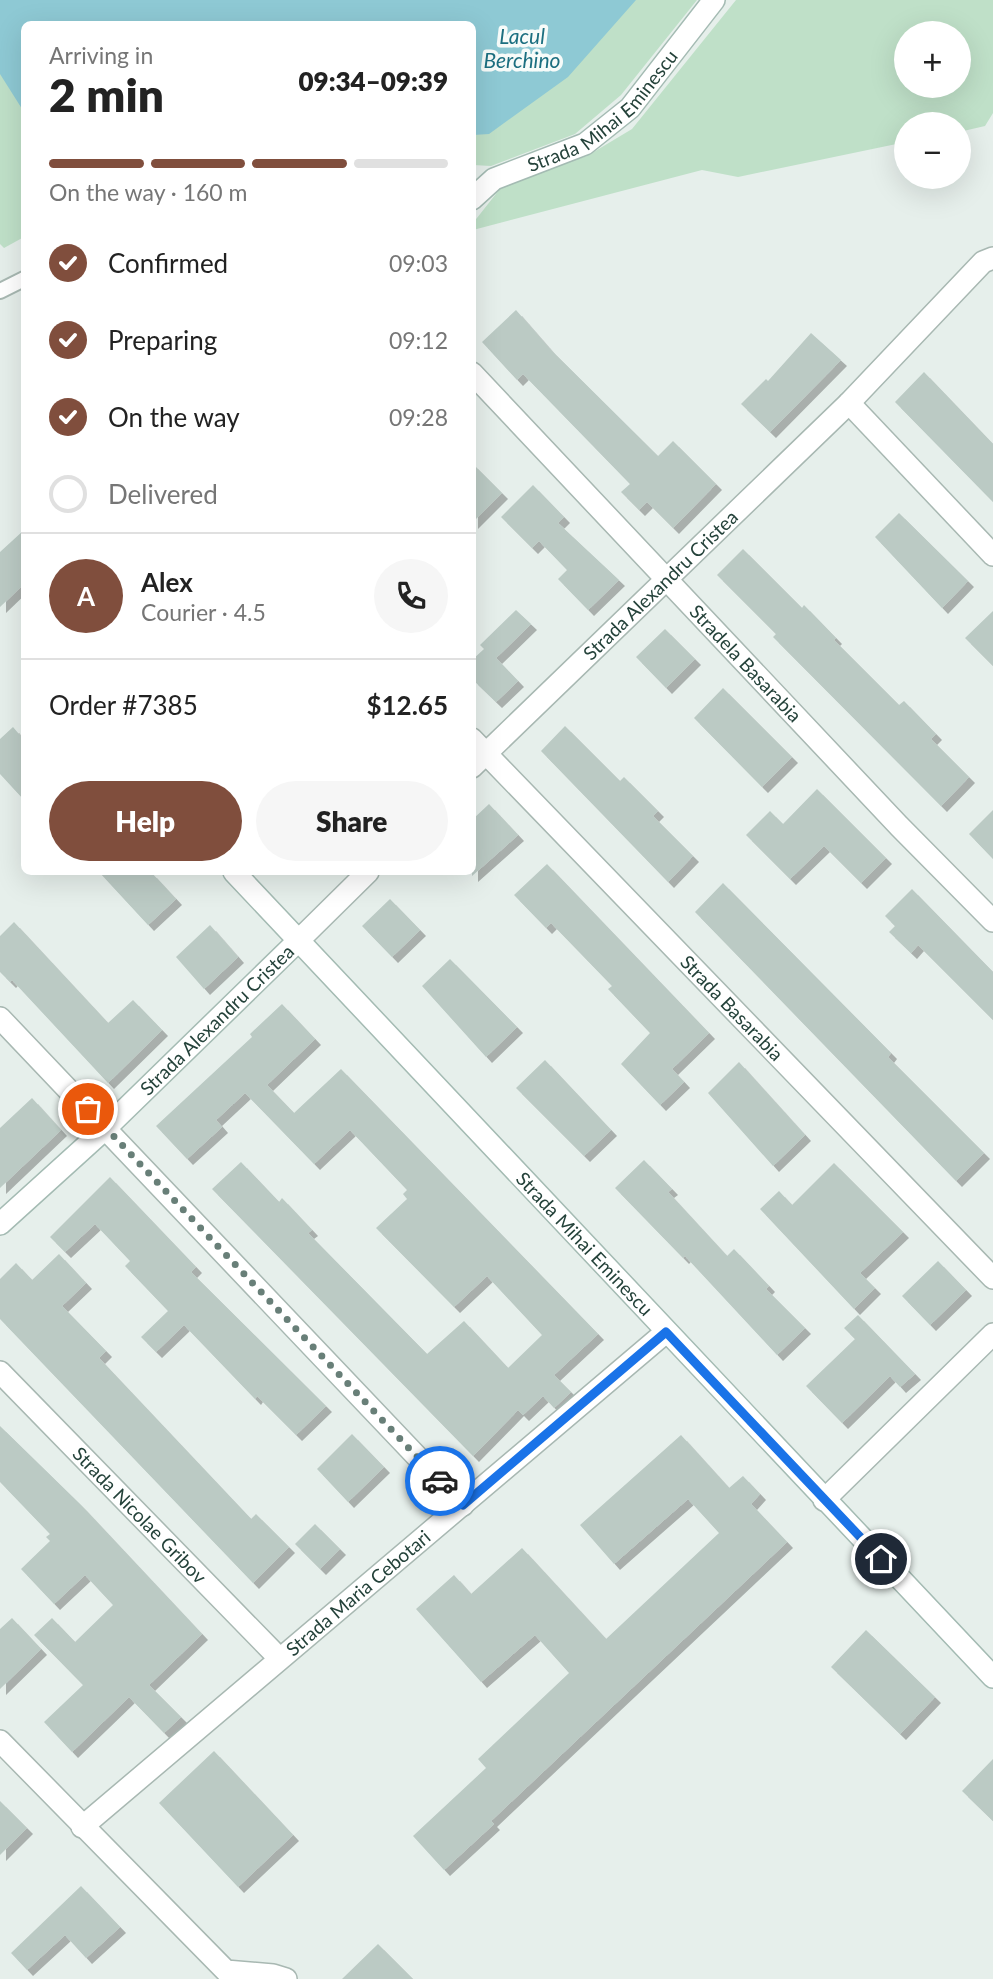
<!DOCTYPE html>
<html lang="en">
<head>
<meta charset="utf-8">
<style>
  :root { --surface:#fff; --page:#f6f6f6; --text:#222; --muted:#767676; --line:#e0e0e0; --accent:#804e3d }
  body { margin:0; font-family:Lato,sans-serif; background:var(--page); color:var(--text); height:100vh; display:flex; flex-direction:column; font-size:26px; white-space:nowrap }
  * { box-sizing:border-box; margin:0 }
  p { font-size:23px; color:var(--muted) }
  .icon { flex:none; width:38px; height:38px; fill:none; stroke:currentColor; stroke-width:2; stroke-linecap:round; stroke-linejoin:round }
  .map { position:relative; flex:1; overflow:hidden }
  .panel { position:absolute; left:21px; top:21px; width:455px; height:854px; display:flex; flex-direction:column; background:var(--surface); border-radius:10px; box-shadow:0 7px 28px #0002 }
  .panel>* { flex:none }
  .fabs { position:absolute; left:894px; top:21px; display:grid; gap:14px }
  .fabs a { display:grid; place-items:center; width:77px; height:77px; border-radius:50%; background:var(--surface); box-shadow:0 7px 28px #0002; font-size:35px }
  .pin { position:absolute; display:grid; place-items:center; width:60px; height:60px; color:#fff; margin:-30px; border:4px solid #fff; border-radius:50%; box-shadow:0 2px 7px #0007 }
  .courier { position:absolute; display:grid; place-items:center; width:70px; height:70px; margin:-35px; border:5px solid #1a73e8; border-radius:50%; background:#fff; color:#222; box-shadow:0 2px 9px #0007 }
  .summary em { font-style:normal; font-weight:800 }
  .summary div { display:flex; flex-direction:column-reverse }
  .summary { display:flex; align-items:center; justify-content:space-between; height:119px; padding:0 28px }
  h1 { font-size:46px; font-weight:800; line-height:52px }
  .bar { display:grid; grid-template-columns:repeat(4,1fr); gap:10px 7px; align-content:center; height:84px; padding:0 28px }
  .bar i { height:9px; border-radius:5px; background:var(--line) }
  .bar .on { background:var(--accent) }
  .bar p { grid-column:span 4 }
  .line { display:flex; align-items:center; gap:18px; padding:0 28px; border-top:2px solid var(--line) }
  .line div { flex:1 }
  .round { display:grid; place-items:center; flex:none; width:74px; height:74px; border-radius:37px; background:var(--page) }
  ol { padding:0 28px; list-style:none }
  li { display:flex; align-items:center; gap:21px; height:77px }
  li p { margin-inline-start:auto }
  li .icon { padding:7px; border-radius:50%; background:var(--accent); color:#fff; stroke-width:4 }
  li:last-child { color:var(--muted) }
  li i { width:38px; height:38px; border:4px solid var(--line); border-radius:50% }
  .button { display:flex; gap:14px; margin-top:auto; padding:14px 28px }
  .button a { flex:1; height:80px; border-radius:42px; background:var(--accent); color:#fff; font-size:28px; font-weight:800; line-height:80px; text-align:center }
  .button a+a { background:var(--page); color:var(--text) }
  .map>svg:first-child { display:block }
</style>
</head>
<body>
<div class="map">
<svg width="993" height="1979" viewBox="0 0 993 1979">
  <defs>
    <filter id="shadow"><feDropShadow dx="6" dy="6" stdDeviation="0" flood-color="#0004"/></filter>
  </defs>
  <rect width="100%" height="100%" fill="#e6efeb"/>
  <path fill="#bfe0c8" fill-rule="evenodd" d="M0,0H697L621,95L575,134L491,166L473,165L472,24H24V237L4,248L0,244Z
    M736,0H993V113L985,126L959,132V124H906V142L738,177L702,170L473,230V223L503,185L587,156L632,129ZM906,33H959V86H906Z"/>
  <path fill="#8ec9d4" d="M0,0H636L568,77L489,134L473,135L472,24H24V112L0,74Z"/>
  <path fill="#bbcac4" filter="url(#shadow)" d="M516,310L550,349L658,456L673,441L716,484L673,528L647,502L639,510L621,492L630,484L523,374L517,380L482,342Z
    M811,333L841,360L770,432L741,404L766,379L768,381Z
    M924,372L993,444V502L895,402Z
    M472,463L502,493L472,523Z
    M533,485L564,517L558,523L619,580L588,610L558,579L567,570L539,541L532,548L501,517Z
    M899,513L968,581L942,608L875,537Z
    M24,530V584L0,607V552Z
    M743,549L802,608L804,605L836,638L834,640L899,705L904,701L936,734L931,739L969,777L941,806L773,637L776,634L717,575Z
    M516,610L531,624L496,658L518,681L496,702L472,679V660L484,649L480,645Z
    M993,611V666L965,638Z
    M665,629L695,659L666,688L636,657Z
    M723,688L792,757L762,787L694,718Z
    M565,726L620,781L624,777L658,811L653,816L693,856L668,882L541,751Z
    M13,727L24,740V800L0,774V739Z
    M817,789L886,858L861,883L824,846L790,879L746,835L770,811L783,824Z
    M489,804L518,835L472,876V820Z
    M993,810V859L969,834Z
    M547,864L709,1033L672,1069L684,1082L660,1105L621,1064L650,1033L608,989L612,986L551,923L546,928L514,895Z
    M99,872H151L176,899L148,925Z
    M723,883L891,1053L888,1057L984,1153L956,1181L695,912Z
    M912,889L993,972V1020L918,945L911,953L889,932L895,926L885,916Z
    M390,899L420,930L392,957L362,926Z
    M14,922L108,1023L133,1000L162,1030L108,1083L12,980L10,982L0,972V936Z
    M210,925L238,957L204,989L176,957Z
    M450,959L517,1027L486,1057L422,986Z
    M282,1004L315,1039L267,1085L294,1113L341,1069L598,1334L554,1375L571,1392L554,1408L543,1396L523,1415L518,1410L473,1456L212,1189L241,1162L279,1202L282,1198L312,1230L308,1233L427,1354L464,1321L508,1368L542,1335L487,1276L454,1307L376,1228L407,1199L403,1194L407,1190L350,1130L314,1164L245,1093L216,1120L222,1127L187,1159L156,1126L252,1037L250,1034Z
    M545,1060L611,1130L584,1156L516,1088Z
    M739,1062L805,1135L773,1166L708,1093Z
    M32,1098L61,1130L0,1188V1128Z
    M644,1160L672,1189L668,1192L727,1256L734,1249L769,1286L766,1289L805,1328L777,1355L685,1256L683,1258L615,1188Z
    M834,1163L903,1232L860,1273L875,1288L854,1309L760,1209L779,1191L792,1205Z
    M110,1177L196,1267L191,1272L326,1406L296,1435L257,1396L255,1399L184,1325L156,1352L141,1337L168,1311L125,1266L130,1261L95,1224L65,1252L50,1237Z
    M59,1254L86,1283L62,1306L106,1351L99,1358L251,1519L256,1514L289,1547L253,1583L0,1319V1279L16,1263L32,1280Z
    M938,1261L966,1290L930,1325L902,1296Z
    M858,1315L915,1374L900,1387L890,1376L842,1423L806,1386L855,1339L844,1328Z
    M0,1426L81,1505L202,1634L149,1685L181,1717L164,1733L129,1697L72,1752L44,1722L83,1685L34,1635L52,1618L75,1642L113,1605L85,1575L54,1604L21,1569L50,1541L46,1537L50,1534L0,1482Z
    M352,1434L384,1467L348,1502L317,1469Z
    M681,1435L729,1488L743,1476L760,1494L751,1504L787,1542L491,1821L494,1824L444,1870L413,1836L486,1768L478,1759L569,1673L535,1635L481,1682L416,1609L454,1575L471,1594L522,1548L606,1639L719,1533L688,1499L614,1564L580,1525Z
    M315,1524L340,1549L320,1569L295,1544Z
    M12,1618L41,1649L0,1689V1629Z
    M866,1630L935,1697L900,1734L831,1667Z
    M214,1751L293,1835L238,1887L159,1803Z
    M993,1759V1821L962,1791Z
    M0,1801L27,1828L0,1855Z
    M81,1886L120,1927L86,1958L65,1935L27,1970L11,1953Z
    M378,1944L413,1979H342Z"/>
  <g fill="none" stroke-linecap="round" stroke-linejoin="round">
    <g stroke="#a8b8b2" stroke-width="18">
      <path id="lane" d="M0,291L24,279"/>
    </g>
    <g stroke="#a8b8b2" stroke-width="24">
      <g id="street">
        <path id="s1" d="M472,373L899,826L993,921"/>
        <path d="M849,403L993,555"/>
        <path id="s2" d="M472,739L993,1278"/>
        <path id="s3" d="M472,767L849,403L983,262L993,258"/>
        <path d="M298,941L368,872"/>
        <path d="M0,1018L463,1505"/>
        <path id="s4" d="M0,1372L279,1658"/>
        <path d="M824,1500L993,1334"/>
        <path d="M0,1741L226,1971L273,1975L286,1979"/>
        <path id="s5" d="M82,1827L666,1332"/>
      </g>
    </g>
    <g stroke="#a4bbb3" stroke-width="24">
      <g id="secondary">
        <path id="s6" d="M472,199L494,179L585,144L630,108L714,0"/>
        <path id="s7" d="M234,872L993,1677"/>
        <path id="s8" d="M0,1224L106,1128L298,941"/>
      </g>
    </g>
    <use href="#lane" stroke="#fff" stroke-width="14"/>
    <use href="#street" stroke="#fff" stroke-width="21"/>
    <use href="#secondary" stroke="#fff" stroke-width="21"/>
  </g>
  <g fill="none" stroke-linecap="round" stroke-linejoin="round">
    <path stroke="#687f78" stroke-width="7" stroke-dasharray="0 12.6" d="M88,1109L440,1481"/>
    <path stroke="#1a73e8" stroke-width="9" d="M440,1481L463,1505L666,1332L881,1559"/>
  </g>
  <g text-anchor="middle" stroke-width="7" stroke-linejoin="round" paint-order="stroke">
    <g font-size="19" fill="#24423a" stroke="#f7fbf9">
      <text dy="7" stroke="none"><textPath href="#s6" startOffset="161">Strada Mihai Eminescu</textPath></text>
      <text dy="7" stroke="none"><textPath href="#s3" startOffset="262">Strada Alexandru Cristea</textPath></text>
      <text dy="7" stroke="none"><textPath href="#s1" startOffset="399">Stradela Basarabia</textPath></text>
      <text dy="7" stroke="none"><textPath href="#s2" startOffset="374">Strada Basarabia</textPath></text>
      <text dy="7" stroke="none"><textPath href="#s8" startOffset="298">Strada Alexandru Cristea</textPath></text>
      <text dy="7" stroke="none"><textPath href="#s7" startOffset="511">Strada Mihai Eminescu</textPath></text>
      <text dy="7" stroke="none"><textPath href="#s4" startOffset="200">Strada Nicolae Gribov</textPath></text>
      <text dy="7" stroke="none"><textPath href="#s5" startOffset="362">Strada Maria Cebotari</textPath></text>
    </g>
    <g font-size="21" font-style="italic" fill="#1c6f80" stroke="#f7fbf9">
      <text x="522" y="44">Lacul<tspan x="522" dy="24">Berchino</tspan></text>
    </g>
  </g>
</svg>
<div class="fabs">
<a>+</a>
<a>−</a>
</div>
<div class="pin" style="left:88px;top:1109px;background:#ea580c"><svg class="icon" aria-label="bag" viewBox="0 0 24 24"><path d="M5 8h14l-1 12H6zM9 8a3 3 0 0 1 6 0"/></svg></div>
<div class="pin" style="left:881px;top:1559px;background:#1f2937"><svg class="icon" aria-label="home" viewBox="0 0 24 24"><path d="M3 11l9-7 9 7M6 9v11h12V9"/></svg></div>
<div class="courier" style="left:440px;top:1481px"><svg class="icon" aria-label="car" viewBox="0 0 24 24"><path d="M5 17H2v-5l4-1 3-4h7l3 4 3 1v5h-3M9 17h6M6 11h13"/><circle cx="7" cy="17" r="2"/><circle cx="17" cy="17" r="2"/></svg></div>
<section class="panel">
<div class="summary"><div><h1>2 min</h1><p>Arriving in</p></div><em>09:34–09:39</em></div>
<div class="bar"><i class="on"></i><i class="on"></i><i class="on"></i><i></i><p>On the way · 160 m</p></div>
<ol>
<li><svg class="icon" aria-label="check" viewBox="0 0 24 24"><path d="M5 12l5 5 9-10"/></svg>Confirmed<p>09:03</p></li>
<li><svg class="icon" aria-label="check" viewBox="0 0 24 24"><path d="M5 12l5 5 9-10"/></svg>Preparing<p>09:12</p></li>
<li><svg class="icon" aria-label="check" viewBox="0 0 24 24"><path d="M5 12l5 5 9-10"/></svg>On the way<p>09:28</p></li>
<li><i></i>Delivered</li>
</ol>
<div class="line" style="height:126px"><b class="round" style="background:var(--accent);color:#fff">A</b><div><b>Alex</b><p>Courier · 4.5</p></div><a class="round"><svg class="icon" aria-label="phone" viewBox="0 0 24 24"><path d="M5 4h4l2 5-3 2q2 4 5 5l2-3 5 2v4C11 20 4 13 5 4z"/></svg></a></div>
<div class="line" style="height:91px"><div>Order #7385</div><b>$12.65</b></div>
<div class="button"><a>Help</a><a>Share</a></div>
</section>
</div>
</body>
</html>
